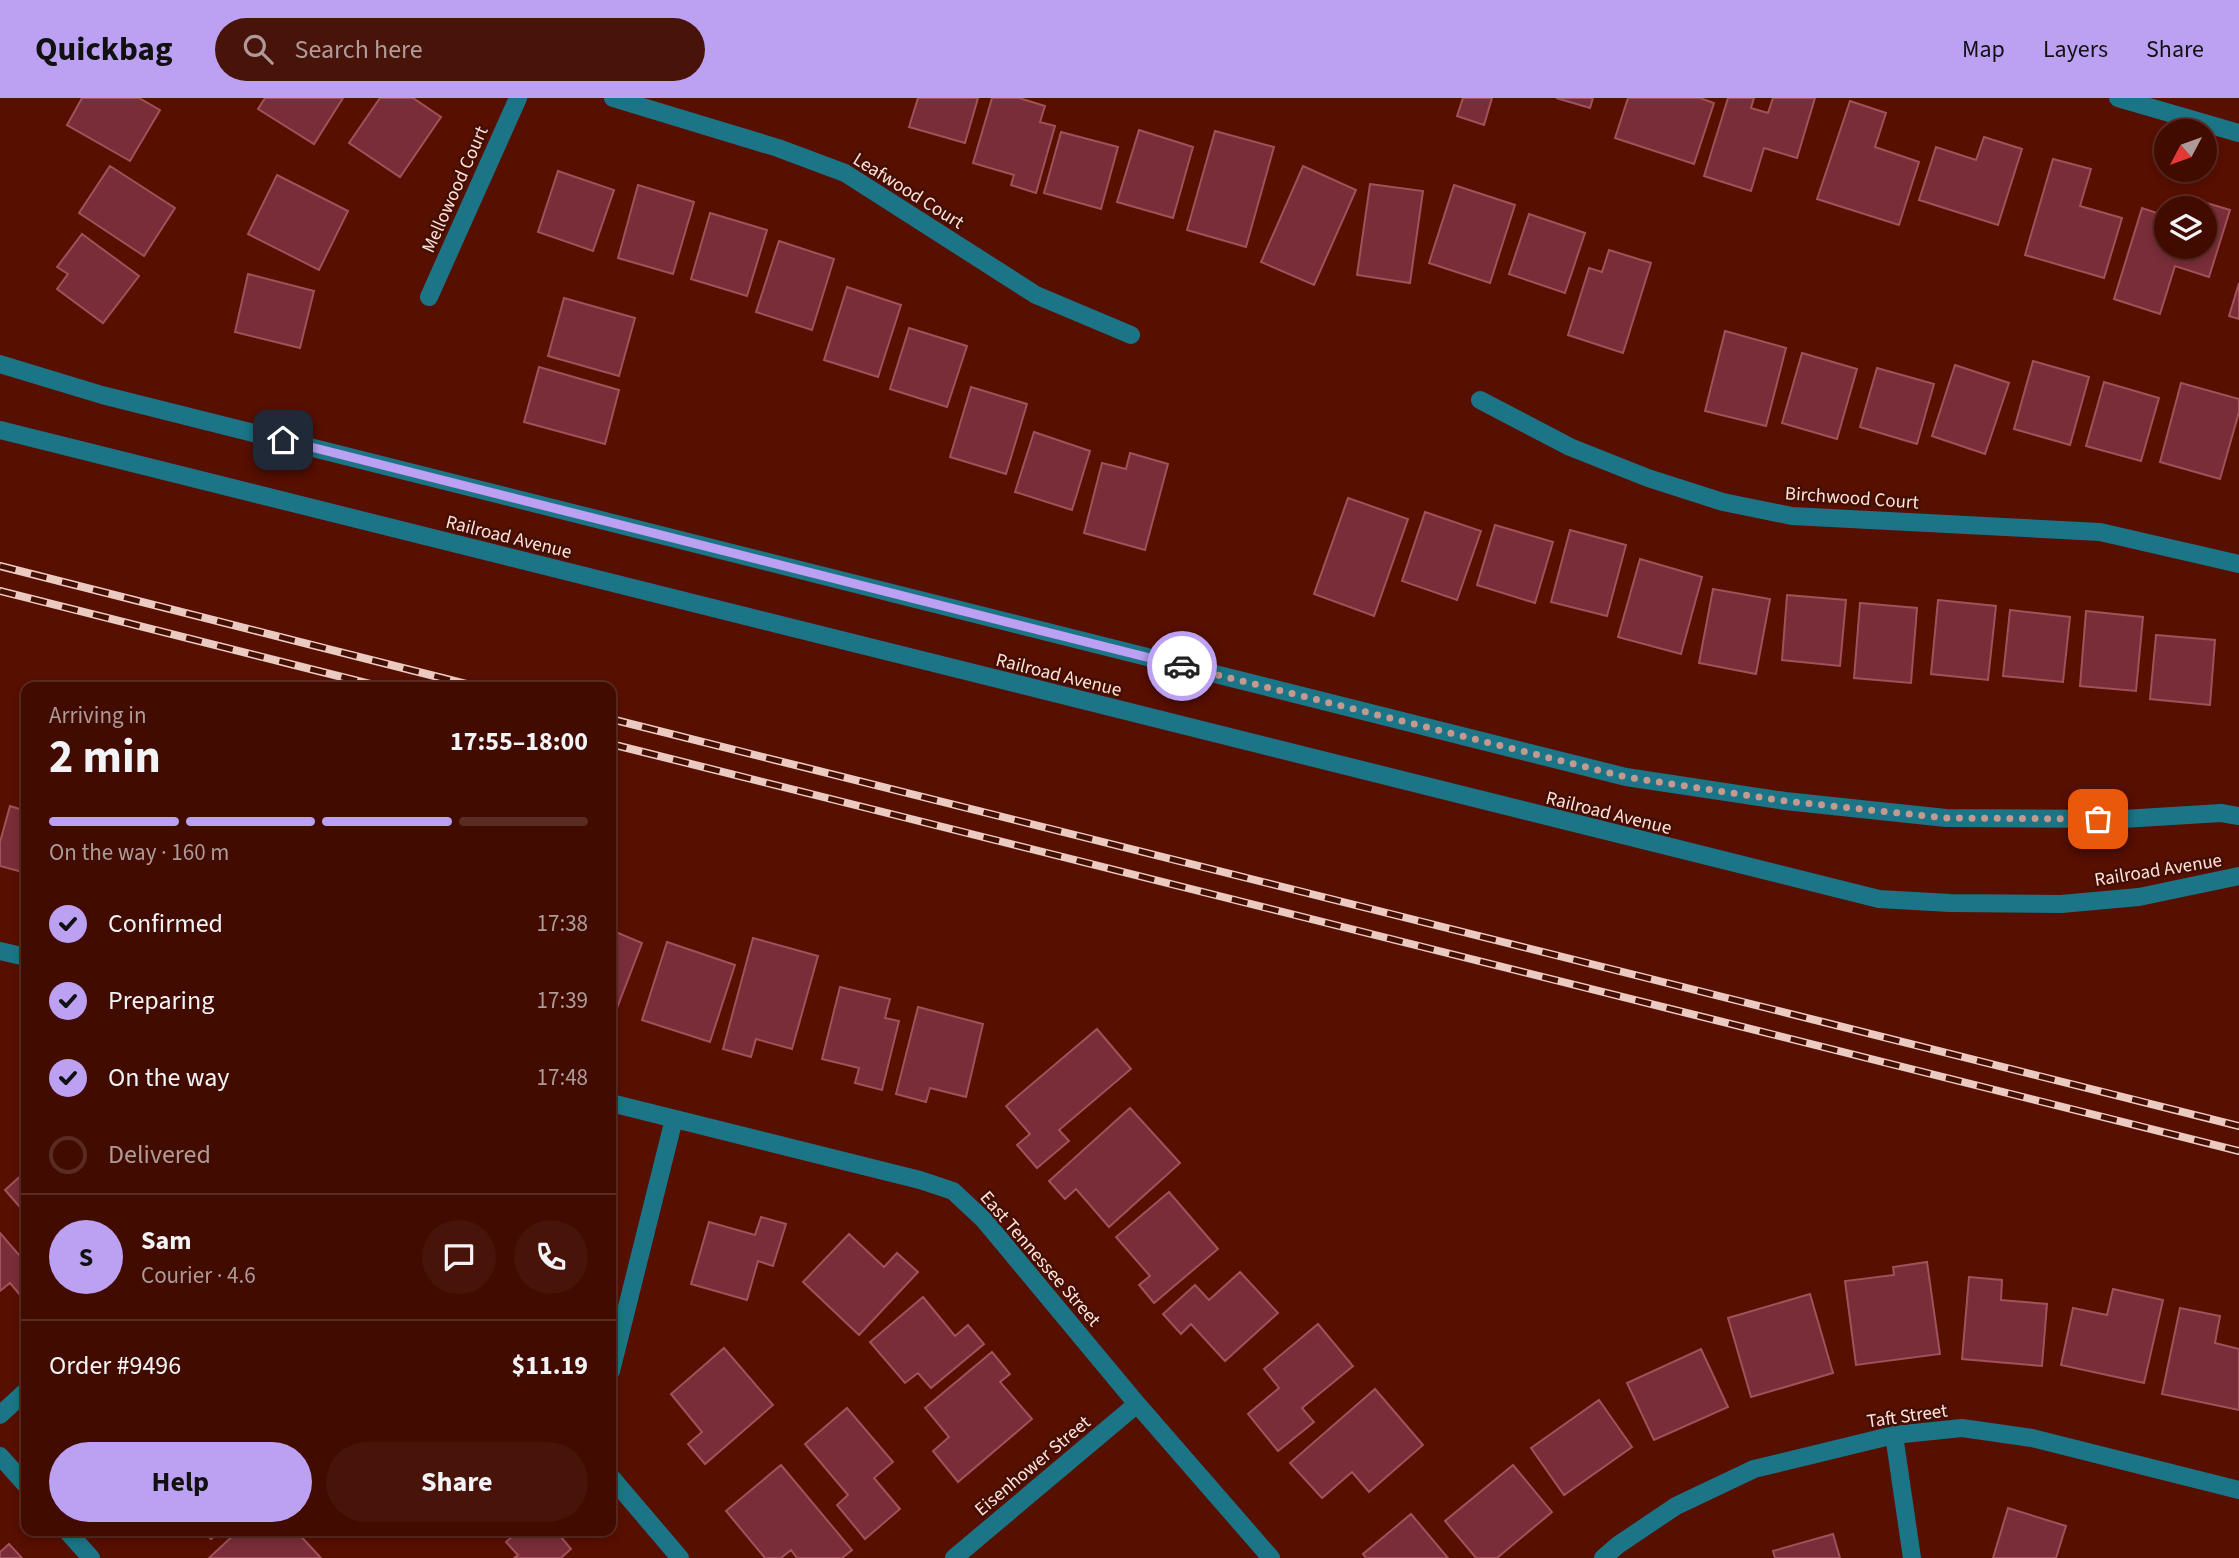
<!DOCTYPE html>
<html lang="en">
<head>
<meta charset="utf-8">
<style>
  :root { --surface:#410b00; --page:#48140a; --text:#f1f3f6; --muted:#ae9b99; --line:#5a2b22; --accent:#bca0f2 }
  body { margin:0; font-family:"Source Sans 3",sans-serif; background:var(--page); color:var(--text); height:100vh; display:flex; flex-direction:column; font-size:26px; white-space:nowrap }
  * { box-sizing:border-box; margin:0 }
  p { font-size:23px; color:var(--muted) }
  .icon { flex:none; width:38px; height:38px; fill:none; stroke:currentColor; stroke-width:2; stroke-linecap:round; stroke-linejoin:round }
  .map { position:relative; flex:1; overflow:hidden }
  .sheet { position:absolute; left:21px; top:584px; width:595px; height:854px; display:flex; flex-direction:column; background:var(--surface); border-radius:14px; box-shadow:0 4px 10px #0003,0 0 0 2px var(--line) }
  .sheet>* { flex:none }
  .needle { width:46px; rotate:229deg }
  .fabs { position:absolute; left:2154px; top:21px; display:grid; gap:14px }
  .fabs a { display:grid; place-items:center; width:63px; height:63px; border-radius:50%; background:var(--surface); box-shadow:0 4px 10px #0003,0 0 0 2px var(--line); font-size:35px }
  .pin { position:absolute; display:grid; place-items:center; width:60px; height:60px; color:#fff; margin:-30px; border-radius:14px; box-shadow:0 4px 10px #0006 }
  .courier { position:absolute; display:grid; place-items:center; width:70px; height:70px; margin:-35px; border:5px solid #bca0f2; border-radius:50%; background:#fff; color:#222; box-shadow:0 2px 9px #0007 }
  .headline em { font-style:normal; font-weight:700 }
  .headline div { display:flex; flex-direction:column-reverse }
  .headline { display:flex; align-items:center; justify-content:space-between; height:119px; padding:0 28px }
  h1 { font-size:46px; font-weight:700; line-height:52px }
  .bar { display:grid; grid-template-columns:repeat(4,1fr); gap:10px 7px; align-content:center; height:84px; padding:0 28px }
  .bar i { height:9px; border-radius:5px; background:var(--line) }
  .bar .current { background:var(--accent) }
  .bar p { grid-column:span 4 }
  .line { display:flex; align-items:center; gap:18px; padding:0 28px; border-top:2px solid var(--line) }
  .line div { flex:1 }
  .round { display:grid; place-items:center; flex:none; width:74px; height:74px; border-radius:37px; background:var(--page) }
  ol { padding:0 28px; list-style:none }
  li { display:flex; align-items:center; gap:21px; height:77px }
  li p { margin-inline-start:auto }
  li .icon { padding:7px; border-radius:50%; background:var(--accent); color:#111; stroke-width:4 }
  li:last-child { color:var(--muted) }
  li i { width:38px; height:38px; border:4px solid var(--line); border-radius:50% }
  .cta { display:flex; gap:14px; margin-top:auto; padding:14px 28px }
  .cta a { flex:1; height:80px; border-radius:42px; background:var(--accent); color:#111; font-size:28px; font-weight:700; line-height:80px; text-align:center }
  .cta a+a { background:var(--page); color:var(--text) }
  header { display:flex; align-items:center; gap:42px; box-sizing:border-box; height:98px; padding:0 35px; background:var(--accent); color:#111 }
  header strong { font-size:33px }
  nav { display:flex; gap:38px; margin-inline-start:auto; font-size:24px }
  .search { width:490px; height:63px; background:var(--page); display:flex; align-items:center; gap:18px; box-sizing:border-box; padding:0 24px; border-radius:38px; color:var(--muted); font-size:26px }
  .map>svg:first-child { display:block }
</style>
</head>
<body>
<header>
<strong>Quickbag</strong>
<div class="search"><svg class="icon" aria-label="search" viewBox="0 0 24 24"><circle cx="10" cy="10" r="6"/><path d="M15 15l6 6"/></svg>Search here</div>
<nav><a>Map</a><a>Layers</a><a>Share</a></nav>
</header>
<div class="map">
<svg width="2239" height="1460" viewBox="0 0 2239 1460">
  <rect width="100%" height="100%" fill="#570f00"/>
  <path fill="#792d38" stroke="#a1515a" stroke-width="2" d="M82,0H139L160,12L130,63L67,27Z
    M265,0H343L314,46L258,11Z
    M380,0H413L441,19L400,79L349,45Z
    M918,0H978L965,45L909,29Z
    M992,0H1019L1045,8L1040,24L1055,28L1036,95L1011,87L1014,77L973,65Z
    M1463,0H1492L1484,27L1457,18Z
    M1556,0H1593L1590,10Z
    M1628,0H1700L1714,5L1694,66L1615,40Z
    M1728,0H1754L1751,10L1768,15L1773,0H1815L1797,60L1764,50L1751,93L1704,78Z
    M1850,3L1886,15L1875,49L1919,64L1899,127L1817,101Z
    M1139,32L1193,49L1173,120L1117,104Z
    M1215,33L1274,49L1246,149L1187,132Z
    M1061,34L1118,49L1101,111L1044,95Z
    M1984,39L2022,51L1998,127L1919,102L1936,49L1976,62Z
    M2053,61L2091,71L2080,108L2122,120L2104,180L2025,157Z
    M110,68L175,110L144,158L79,115Z
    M1303,68L1356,92L1314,187L1261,164Z
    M558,73L614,92L593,153L538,134Z
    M277,77L348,113L319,172L248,136Z
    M1370,86L1423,93L1410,185L1357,177Z
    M638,87L694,104L673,176L618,160Z
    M1454,87L1515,107L1490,185L1429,165Z
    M2190,100L2230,112L2209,179L2175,168L2160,216L2114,201L2142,110L2166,118V149H2205V110H2187Z
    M710,115L767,132L747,198L691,181Z
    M1529,116L1585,135L1565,195L1509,176Z
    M82,136L139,178L103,225L57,191L68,176L57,169Z
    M779,143L834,161L812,232L756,214Z
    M1609,152L1651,165L1623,255L1568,237L1589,170L1602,174Z
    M248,176L314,193L300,250L235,234Z
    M2239,185V221L2229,218Z
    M847,189L901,207L878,279L824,262Z
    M564,200L635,220L619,278L548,258Z
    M909,230L967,248L947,309L890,291Z
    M1725,233L1786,250L1766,328L1705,313Z
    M1802,255L1857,271L1837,341L1782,325Z
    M2033,263L2089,279L2070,347L2014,331Z
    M1955,267L2009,285L1985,356L1932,338Z
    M539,269L619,292L605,346L524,324Z
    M1877,270L1934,286L1917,346L1860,329Z
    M2104,284L2159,300L2141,363L2086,348Z
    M2181,285L2239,301V314L2220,381L2160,364Z
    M971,289L1027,306L1006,376L950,359Z
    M1034,334L1090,353L1072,412L1015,394Z
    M1130,355L1168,366L1145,452L1084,435L1102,365L1126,371Z
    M1348,400L1408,421L1374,518L1314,496Z
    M1425,414L1481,433L1457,502L1402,483Z
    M1495,427L1553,444L1535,505L1477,487Z
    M1570,432L1626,447L1607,518L1551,504Z
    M1640,461L1702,479L1681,556L1618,539Z
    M1713,491L1770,501L1756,576L1699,565Z
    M1787,497L1846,502L1840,568L1782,562Z
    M1938,502L1996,508L1988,582L1931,576Z
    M1860,505L1917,510L1911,585L1854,580Z
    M2010,512L2070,519L2063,584L2003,578Z
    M2086,513L2143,519L2136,593L2080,588Z
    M2156,537L2215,542L2210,607L2150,601Z
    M10,708L26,713V775L0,768V744Z
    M611,832L642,845L617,910L611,908Z
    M753,840L818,858L792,951L756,941L751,959L723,951Z
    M667,844L735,867L710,944L642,922Z
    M840,889L890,901L885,920L899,923L882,992L855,985L859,970L822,961Z
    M918,909L983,926L966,999L930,990L926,1004L896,996Z
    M1097,931L1131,971L1059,1032L1069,1043L1037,1070L1017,1047L1030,1036L1006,1008Z
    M1130,1010L1180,1065L1109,1129L1076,1091L1065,1101L1049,1083Z
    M26,1073V1116L5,1092Z
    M1169,1094L1218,1151L1154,1205L1139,1187L1150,1178L1116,1139Z
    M761,1119L786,1126L773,1168L758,1163L747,1202L691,1186L709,1124L755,1137Z
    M0,1135L26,1165V1194L21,1198L10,1185L0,1193Z
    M849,1136L884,1169L897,1155L918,1174L859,1237L803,1184Z
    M1927,1164L1940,1256L1856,1267L1845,1183L1894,1177L1893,1169Z
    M1240,1174L1278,1215L1225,1263L1191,1226L1181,1236L1163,1216L1195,1187L1209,1202Z
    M1969,1179L2002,1182L2001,1202L2047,1206L2042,1268L1962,1261Z
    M2113,1191L2163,1202L2144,1285L2061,1267L2073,1210L2107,1217Z
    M1810,1196L1833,1275L1751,1299L1728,1220Z
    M923,1199L955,1238L968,1227L984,1246L931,1290L918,1275L905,1285L870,1244Z
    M2180,1210L2220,1218L2215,1245L2239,1251V1312L2162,1296Z
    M1318,1226L1353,1268L1302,1310L1314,1324L1278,1353L1248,1316L1279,1290L1264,1271Z
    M724,1250L773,1307L705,1366L688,1346L702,1334L671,1296Z
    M1701,1251L1728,1309L1654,1342L1627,1285Z
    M992,1254L1010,1276L1000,1284L1032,1321L958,1384L933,1353L949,1339L925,1310Z
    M1375,1291L1423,1347L1369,1394L1352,1374L1322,1400L1290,1365Z
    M1599,1302L1632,1349L1564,1397L1531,1350Z
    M847,1310L893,1364L874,1380L900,1411L865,1441L837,1407L848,1397L805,1346Z
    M781,1367L852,1452L842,1460H797L791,1452L781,1460H765L726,1413Z
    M1513,1367L1552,1414L1497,1460H1476L1445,1423Z
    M2008,1410L2066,1428L2056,1460H1993Z
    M1411,1416L1448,1460H1366L1363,1456Z
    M204,1433H220L211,1441Z
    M238,1433H296L321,1460H209Z
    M519,1433H556L571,1451L561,1460H514L518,1457L506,1444Z
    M1833,1436L1840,1460H1775L1773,1453Z
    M9,1446L22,1460H0V1454Z"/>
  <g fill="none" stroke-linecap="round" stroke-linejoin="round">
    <path stroke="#1b7587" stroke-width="18" d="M613,0L778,50L845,75L1036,197L1131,237
      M2118,0L2239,35
      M429,199L518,0
      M0,266L102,297L1626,679L1785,703L1946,720L2123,721L2221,715L2239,718
      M1480,302L1570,349L1648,380L1723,404L1792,418L2100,434L2239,466
      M0,332L1879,801L1950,805L2061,806L2139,799L2239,778
      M0,853L26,859
      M611,1005L920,1082L953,1093L984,1122L1137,1306L1271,1460
      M611,1273L674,1021
      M0,1317L26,1293
      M1894,1337L1912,1460
      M0,1358L26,1387
      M611,1379L680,1460
      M67,1433L91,1460
      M954,1460L1137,1306
      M1603,1460L1618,1447L1676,1408L1754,1371L1894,1337L1962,1330L2032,1340L2239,1392"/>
    <g stroke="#ebcac2" stroke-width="8">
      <path id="rail" d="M0,468L482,590
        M0,493L386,590
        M611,621L2239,1028
        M611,646L2239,1053"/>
    </g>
    <use href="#rail" stroke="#440e03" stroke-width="5" stroke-dasharray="16" stroke-linecap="butt"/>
  </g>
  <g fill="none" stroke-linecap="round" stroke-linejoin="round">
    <path stroke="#c4998f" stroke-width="7" stroke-dasharray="0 12.6" d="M1182,568L1626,679L1785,703L1946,720L2098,721"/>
    <path stroke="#bca0f2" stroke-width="9" d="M283,342L1182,568"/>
  </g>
  <g text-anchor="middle" stroke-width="5" stroke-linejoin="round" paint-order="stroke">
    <g font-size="19" fill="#ffe3dc" stroke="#440e03">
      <text transform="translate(454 91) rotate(-66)" y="7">Mellowood Court</text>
      <text transform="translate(909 92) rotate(32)" y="7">Leafwood Court</text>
      <text transform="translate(1852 399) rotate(4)" y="7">Birchwood Court</text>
      <text transform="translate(509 438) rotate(14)" y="7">Railroad Avenue</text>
      <text transform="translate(1059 576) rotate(14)" y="7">Railroad Avenue</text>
      <text transform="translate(1609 714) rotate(14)" y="7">Railroad Avenue</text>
      <text transform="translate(2158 771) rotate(-9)" y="7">Railroad Avenue</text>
      <text transform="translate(1041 1160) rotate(49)" y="7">East Tennessee Street</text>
      <text transform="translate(1907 1317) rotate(-8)" y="7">Taft Street</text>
      <text transform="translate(1032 1367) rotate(-40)" y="7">Eisenhower Street</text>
    </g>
  </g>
</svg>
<div class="fabs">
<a><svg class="needle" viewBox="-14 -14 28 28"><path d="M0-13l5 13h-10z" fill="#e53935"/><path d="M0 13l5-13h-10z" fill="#ae9b99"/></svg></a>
<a><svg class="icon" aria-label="layers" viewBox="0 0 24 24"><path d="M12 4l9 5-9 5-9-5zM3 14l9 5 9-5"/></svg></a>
</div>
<div class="pin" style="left:2098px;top:721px;background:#ea580c"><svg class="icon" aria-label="bag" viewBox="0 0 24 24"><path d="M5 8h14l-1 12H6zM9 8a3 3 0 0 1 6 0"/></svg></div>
<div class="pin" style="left:283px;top:342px;background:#1f2937"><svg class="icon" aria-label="home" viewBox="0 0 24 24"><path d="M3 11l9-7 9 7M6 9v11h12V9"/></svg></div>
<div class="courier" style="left:1182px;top:568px"><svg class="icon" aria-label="car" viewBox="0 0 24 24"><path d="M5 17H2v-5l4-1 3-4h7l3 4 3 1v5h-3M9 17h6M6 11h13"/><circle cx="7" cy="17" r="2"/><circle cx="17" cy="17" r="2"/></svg></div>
<section class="sheet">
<div class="headline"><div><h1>2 min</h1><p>Arriving in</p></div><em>17:55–18:00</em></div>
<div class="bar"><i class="current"></i><i class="current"></i><i class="current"></i><i></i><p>On the way · 160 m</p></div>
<ol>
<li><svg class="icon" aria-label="check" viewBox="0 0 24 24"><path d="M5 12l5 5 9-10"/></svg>Confirmed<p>17:38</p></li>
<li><svg class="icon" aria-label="check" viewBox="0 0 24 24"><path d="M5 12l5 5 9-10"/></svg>Preparing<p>17:39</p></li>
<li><svg class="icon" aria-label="check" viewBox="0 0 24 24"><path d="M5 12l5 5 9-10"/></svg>On the way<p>17:48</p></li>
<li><i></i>Delivered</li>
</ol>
<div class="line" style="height:126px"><b class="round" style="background:var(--accent);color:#111">S</b><div><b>Sam</b><p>Courier · 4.6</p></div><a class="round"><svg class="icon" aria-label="chat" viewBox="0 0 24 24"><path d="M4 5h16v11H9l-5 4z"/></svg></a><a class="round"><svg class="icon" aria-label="phone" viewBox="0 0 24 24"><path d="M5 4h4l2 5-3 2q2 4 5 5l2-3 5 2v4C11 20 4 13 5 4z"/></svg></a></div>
<div class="line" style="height:91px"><div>Order #9496</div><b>$11.19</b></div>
<div class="cta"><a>Help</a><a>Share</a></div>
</section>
</div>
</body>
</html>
